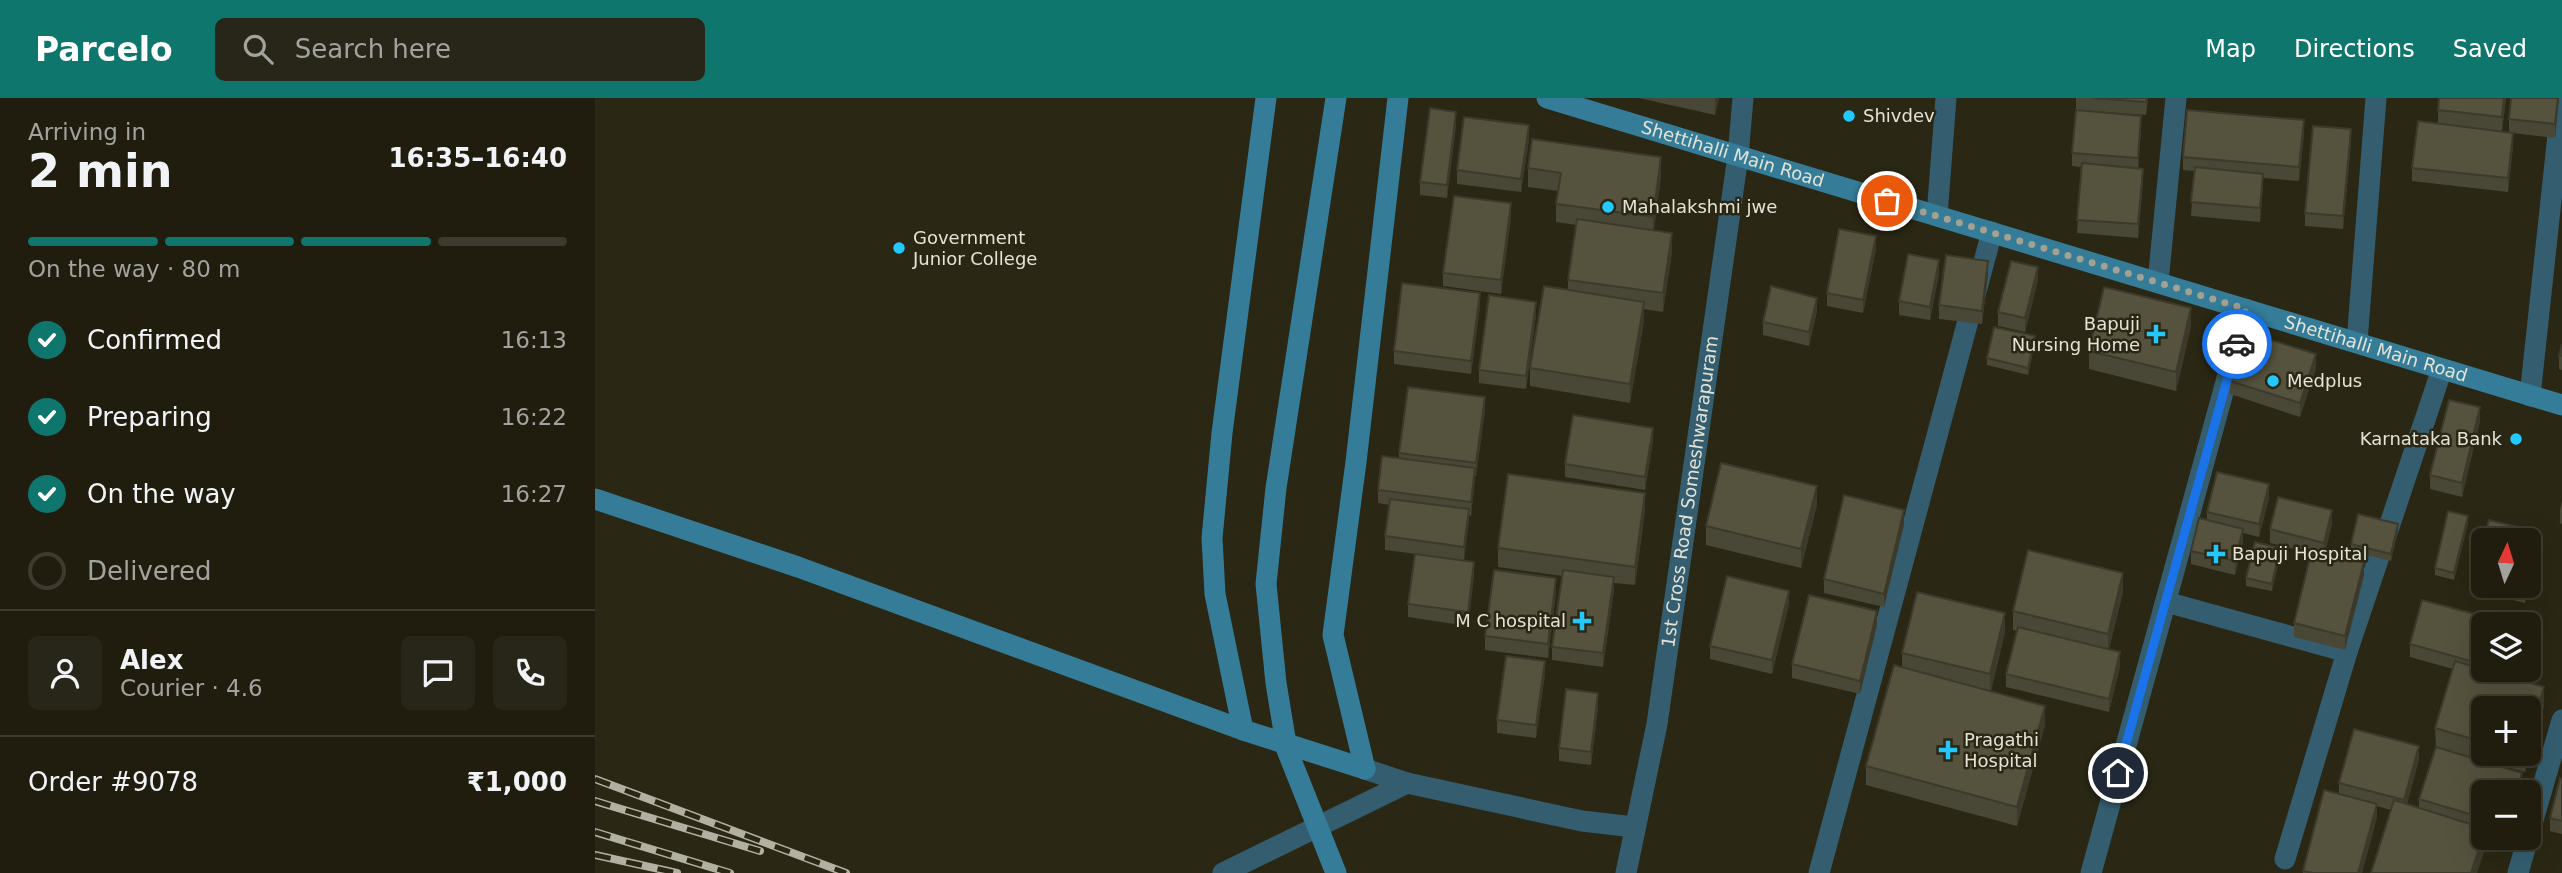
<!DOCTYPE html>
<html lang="en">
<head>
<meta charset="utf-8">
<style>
  :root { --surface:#201d0f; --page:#282618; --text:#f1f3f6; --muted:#a2a29e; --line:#3d3b2f; --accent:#0f766e }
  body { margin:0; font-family:"DejaVu Sans",sans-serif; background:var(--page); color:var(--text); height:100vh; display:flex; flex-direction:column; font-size:26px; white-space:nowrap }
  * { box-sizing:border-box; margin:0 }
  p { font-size:23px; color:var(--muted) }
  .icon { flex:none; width:38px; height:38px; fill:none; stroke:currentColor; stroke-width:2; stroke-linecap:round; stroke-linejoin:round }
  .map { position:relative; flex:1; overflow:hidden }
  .side { display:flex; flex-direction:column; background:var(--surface); width:595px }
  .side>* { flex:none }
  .needle { width:46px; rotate:4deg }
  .fabs { position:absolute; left:1876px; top:430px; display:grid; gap:14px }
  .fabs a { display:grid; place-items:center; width:70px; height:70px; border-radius:10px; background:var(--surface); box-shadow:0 7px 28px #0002,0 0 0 2px var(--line); font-size:35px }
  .pin { position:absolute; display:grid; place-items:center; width:60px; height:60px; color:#fff; margin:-30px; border:4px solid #fff; border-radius:50%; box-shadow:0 2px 7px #0007 }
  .courier { position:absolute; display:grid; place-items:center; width:70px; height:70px; margin:-35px; border:5px solid #1a73e8; border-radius:50%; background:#fff; color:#222; box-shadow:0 2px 9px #0007 }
  .summary em { font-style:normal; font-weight:700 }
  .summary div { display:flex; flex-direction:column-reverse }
  .summary { display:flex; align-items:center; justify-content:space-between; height:119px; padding:0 28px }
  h1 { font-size:46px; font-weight:700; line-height:52px }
  .bar { display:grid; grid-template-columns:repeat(4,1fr); gap:10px 7px; align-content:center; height:84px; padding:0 28px }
  .bar i { height:9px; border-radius:5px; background:var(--line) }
  .bar .active { background:var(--accent) }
  .bar p { grid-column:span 4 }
  .line { display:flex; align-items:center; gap:18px; padding:0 28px; border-top:2px solid var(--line) }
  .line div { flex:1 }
  .round { display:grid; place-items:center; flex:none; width:74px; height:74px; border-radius:10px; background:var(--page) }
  ol { padding:0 28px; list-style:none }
  li { display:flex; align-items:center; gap:21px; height:77px }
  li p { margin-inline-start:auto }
  li .icon { padding:7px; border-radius:50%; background:var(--accent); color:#fff; stroke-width:4 }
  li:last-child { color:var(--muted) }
  li i { width:38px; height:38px; border:4px solid var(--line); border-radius:50% }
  header { display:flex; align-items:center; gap:42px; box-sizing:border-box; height:98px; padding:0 35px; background:var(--accent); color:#fff }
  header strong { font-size:33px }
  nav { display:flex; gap:38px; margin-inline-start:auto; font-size:24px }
  .search { width:490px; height:63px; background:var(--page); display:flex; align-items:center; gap:18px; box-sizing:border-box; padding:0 24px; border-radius:10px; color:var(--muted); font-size:26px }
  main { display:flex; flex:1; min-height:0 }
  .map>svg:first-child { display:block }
</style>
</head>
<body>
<header>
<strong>Parcelo</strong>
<div class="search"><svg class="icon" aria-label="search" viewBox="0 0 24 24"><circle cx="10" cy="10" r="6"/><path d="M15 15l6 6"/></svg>Search here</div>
<nav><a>Map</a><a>Directions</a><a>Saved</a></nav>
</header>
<main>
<section class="side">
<div class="summary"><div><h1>2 min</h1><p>Arriving in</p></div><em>16:35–16:40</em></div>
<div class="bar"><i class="active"></i><i class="active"></i><i class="active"></i><i></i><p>On the way · 80 m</p></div>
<ol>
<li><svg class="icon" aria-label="check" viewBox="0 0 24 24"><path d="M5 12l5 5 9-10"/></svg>Confirmed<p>16:13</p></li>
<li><svg class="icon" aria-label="check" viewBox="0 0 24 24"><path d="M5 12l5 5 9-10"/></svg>Preparing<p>16:22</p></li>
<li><svg class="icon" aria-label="check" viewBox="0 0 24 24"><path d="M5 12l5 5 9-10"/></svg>On the way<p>16:27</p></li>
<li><i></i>Delivered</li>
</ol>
<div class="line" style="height:126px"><a class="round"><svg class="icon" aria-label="person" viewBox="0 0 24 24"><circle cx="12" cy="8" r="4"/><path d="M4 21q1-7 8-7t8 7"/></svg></a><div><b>Alex</b><p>Courier · 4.6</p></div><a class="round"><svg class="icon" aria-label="chat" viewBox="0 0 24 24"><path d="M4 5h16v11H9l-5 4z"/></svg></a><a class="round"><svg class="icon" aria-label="phone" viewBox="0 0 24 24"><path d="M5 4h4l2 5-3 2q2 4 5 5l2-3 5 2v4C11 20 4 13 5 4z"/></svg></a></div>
<div class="line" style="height:91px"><div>Order #9078</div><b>₹1,000</b></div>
</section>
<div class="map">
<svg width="1967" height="775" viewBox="0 0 1967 775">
  <rect width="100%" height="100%" fill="#2a2714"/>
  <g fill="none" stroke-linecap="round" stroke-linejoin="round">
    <g stroke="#345e6f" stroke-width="21">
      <path d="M1342,118L1351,0"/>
      <path d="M1563,184L1581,0"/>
      <path d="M1762,244L1781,0"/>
      <path d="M1935,298L1967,0"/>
      <path d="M1571,504L1752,554"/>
      <path d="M770,671L812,685L987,723L1039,729"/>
      <path d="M1934,736L1967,622"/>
      <path d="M1690,761L1752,554L1847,271"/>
      <path d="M628,775L812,685"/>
      <path id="s1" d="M1031,775L1062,626L1143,58L1148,0"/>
      <path d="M1224,775L1397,134"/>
      <path d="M1496,775L1651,211"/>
      <path d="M1923,775L1933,740"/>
    </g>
    <g stroke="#347c98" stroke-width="21">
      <path id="s2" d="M952,0L1967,307"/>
      <path d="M0,401L203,469L648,632L770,671"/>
      <path d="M648,632L620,496L617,440L627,335L671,0"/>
      <path d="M770,671L738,537L761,364L803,0"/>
    </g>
    <g stroke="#b1b0a1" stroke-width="8">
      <path id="rail" d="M0,681L251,775
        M0,703L165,753
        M0,734L135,775
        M0,757L82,775"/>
    </g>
    <use href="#rail" stroke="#2a2714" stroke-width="5" stroke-dasharray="16" stroke-linecap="butt"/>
    <path stroke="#347c98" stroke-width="21" d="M741,0L681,390L671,486L681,585L692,652L741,775"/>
  </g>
  <path fill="#494735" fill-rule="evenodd" d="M1044,0H1124L1120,17Z
    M1481,0H1553L1551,17L1481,12Z
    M1911,0L1907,33L1843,25V12Z
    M1964,0L1960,40L1918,35V48L1913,94L1817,83V70L1914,34V21Z
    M861,27L852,100L825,97V84Z
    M1546,31L1543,70L1548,84L1543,140L1482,135L1486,69L1477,68V55Z
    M1709,36L1704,83L1668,80L1665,124L1596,118L1599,73L1588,72V59Z
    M934,41L926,94L862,86V72Z
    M1756,45L1748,131L1710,128V115Z
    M933,70L1066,78L1059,132L1077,154L1068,214L1049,211V223L1035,305L935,288V270L973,192V182L981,127L961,124V106L963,93L933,89Z
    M916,119L906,196L848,188V175Z
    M1281,151L1268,215L1232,208V195Z
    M1344,176L1335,222L1304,217V203Z
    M1393,176L1387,226L1344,221V207Z
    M1443,182L1430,234L1403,228V214Z
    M885,208L876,276L799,266V253Z
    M1222,213L1214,248L1168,237V224Z
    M941,217L931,291L884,285V272Z
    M1596,228L1581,293L1494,271V253Z
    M1440,245L1433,277L1392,267V260Z
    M1967,246V272L1964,271V258Z
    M1721,270L1705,319L1635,296V283Z
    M890,312L881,378H880L876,418L874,417L869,462L790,452V438L794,407L783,405V392L804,360V355Z
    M1885,323L1867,399L1835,391V377Z
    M1058,343L1050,392L970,379V366Z
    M1674,400L1664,439L1648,435V444L1640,477L1596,466V453L1612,422V414Z
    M1967,402V426L1965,425V412Z
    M1222,407L1206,470L1111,447V428Z
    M1050,413L1040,487L1019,485V492L1008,569L957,562V549L967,478L903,469V450Z
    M1873,425L1859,482L1840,477V470Z
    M1309,426L1289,509L1229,495V481Z
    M1737,426L1730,454L1769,477L1750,552L1699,539V525L1716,455L1675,445V431Z
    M1803,433L1796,463L1756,453V446Z
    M1888,443V488H1934L1944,447L1930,505L1879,492V479Z
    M1685,457L1677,493L1651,488V480Z
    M879,477L873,528L813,519V506Z
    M961,494L953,560L890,552V538Z
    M1528,494L1514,551L1525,568L1514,614L1411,589V576L1422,533L1418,532V513Z
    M1194,506L1177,576L1115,561V548Z
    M1282,527L1265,596L1197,580V566Z
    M1891,527L1881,569L1949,608L1930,674L1842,649L1927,688L1925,695H1888V740H1890V750L1882,775H1776L1796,712L1782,708V719L1767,775H1708V773L1744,696V685L1824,661L1812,706L1824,710V701L1841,649L1840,630L1858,571L1815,559V546ZM1888,611L1934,656H1888Z
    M1410,534L1396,593L1450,627L1422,728L1271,687V668L1307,569V555Z
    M950,576L941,640L902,635V622Z
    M1003,609L996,667L964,663V650Z
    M1967,681V736L1955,733V720Z"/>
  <path fill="#3c3a2b" d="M1120,0H1124L1120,17Z
    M1909,0H1911L1907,33V19Z
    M1963,0H1964L1960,40V26Z
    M861,14V27L852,100V87Z
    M1546,18V31L1543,73V60Z
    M1709,22V36L1704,83V69Z
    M934,27V41L926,94V81Z
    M1756,31V45L1748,131V118Z
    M1918,35V48L1913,94V80Z
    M1066,59V78L1058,138V119Z
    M1548,71V84L1543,140V126Z
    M1668,76V89L1665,124V110Z
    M916,105V119L906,196V182Z
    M1077,135V154L1068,214V195Z
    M1281,138V151L1268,215V202Z
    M1344,162V176L1335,222V209Z
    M1393,163V176L1387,226V213Z
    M1443,169V182L1430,234V220Z
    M885,195V208L876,276V263Z
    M1222,200V213L1214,248V234Z
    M941,204V217L931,291V278Z
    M1049,204V223L1035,305V286Z
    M1596,210V228L1581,293V274Z
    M1440,238V245L1433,277V270Z
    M1721,256V270L1705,319V305Z
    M890,299V312L881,378V365Z
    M1885,309V323L1867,399V385Z
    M1058,330V343L1050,392V379Z
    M880,370V383L876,418V404Z
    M1674,386V400L1664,439V426Z
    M1222,388V407L1206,470V451Z
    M1050,395V413L1040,487V469Z
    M874,411V424L869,462V449Z
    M1309,412V426L1289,509V496Z
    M1737,412V426L1729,458V445Z
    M1873,418V425L1859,482V475Z
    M1803,426V433L1796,463V456Z
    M1648,431V444L1640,477V463Z
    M1944,434V447L1930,505V491L1931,488H1934V478Z
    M1685,450V457L1677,493V486Z
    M879,464V477L873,528V514Z
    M1769,464V477L1750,552V538Z
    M1528,475V494L1513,554V536Z
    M1019,479V492L1008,569V555Z
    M961,480V494L953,560V546Z
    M1194,493V506L1177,576V562Z
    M1282,513V527L1265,596V583Z
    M1410,515V534L1395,595V576Z
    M1888,529V542L1879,577V564Z
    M1525,554V568L1514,614V601Z
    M950,563V576L941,640V627Z
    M1949,589V608L1930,674V656H1934V641Z
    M1003,595V609L996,667V654Z
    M1450,608V627L1422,728V709Z
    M1824,648V661L1809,715V702Z
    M1927,675V688L1925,695H1921Z
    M1782,706V719L1767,775H1763Z
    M1888,738V740H1890V750L1882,775H1876Z"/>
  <path fill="#55533e" stroke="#3c3a2b" stroke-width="2" d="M1498,0H1552L1551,4Z
    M1844,0H1909L1907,19L1843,12Z
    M1916,0H1963L1960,26L1914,21Z
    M835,10L861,14L852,87L825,84Z
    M1481,12L1546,18L1543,60L1477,55Z
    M1592,12L1709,22L1704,69L1588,59Z
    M869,19L934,27L926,81L862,72Z
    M1823,23L1918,35L1913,80L1817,70Z
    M1718,28L1756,31L1748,118L1710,115Z
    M937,41L1066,59L1058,119L961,106L966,75L933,70Z
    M1487,65L1548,71L1543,126L1482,122Z
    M1600,69L1668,76L1665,110L1596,104Z
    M859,98L916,105L906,182L848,175Z
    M982,121L1077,135L1068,195L973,182Z
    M1244,131L1281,138L1268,202L1232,195Z
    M1313,156L1344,162L1335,209L1304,203Z
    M1351,157L1393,163L1387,213L1344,207Z
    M1416,163L1443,169L1430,220L1403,214Z
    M807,185L885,195L876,263L799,253Z
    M949,188L1049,204L1035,286L935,270Z
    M1176,188L1222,200L1214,234L1168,224Z
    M1509,189L1596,210L1581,274L1494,253Z
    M894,197L941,204L931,278L884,272Z
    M1399,229L1440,238L1433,270L1392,260Z
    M1650,234L1721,256L1705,305L1635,283Z
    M1967,246V258H1964Z
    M813,289L890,299L881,365L804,355Z
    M1854,302L1885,309L1867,385L1835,377Z
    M978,317L1058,330L1050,379L970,366Z
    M787,358L880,370L876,404L783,392Z
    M1126,365L1222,388L1206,451L1111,428Z
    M1622,374L1674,386L1664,426L1612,414Z
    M913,376L1050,395L1040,469L903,450Z
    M1249,397L1309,412L1289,496L1229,481Z
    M1683,399L1737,412L1729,445L1675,431Z
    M795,401L874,411L869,449L790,438Z
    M1853,413L1873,418L1859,475L1840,470Z
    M1763,416L1803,426L1796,456L1756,446Z
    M1604,420L1648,431L1640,463L1596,453Z
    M1894,422L1944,434L1934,478V443H1888Z
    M1888,443V481L1879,479Z
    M1660,444L1685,450L1677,486L1651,480Z
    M1717,451L1769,464L1750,538L1699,525Z
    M1433,452L1528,475L1513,536L1418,513Z
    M820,456L879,464L873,514L813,506Z
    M899,472L961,480L953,546L890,538Z
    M968,472L1019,479L1008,555L957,549Z
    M1132,478L1194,493L1177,562L1115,548Z
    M1918,488H1931L1930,491Z
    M1322,494L1410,515L1395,576L1307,555Z
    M1214,497L1282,513L1265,583L1197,566Z
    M1827,502L1891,519L1879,564L1815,546Z
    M1423,529L1525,554L1514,601L1411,576Z
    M911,558L950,563L941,627L902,622Z
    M1860,563L1949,589L1934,641V611H1888V644L1840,630Z
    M1299,567L1450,608L1422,709L1271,668Z
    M971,591L1003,595L996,654L964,650Z
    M1759,631L1824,648L1809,702L1744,685Z
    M1841,649L1927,675L1921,695H1888V720L1824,701Z
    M1965,680L1967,681V723L1955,720Z
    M1729,692L1782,706L1763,775H1718L1708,773Z
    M1799,702L1888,730V738L1876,775H1776Z"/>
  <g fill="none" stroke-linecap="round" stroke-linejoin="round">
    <path stroke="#a3a192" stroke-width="7" stroke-dasharray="0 12.6" d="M1292,103L1651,211L1642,246"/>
    <path stroke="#1a73e8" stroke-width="9" d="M1523,675L1642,246"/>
  </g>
  <g fill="#23c9fe" stroke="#2a2714" stroke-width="2.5">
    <circle cx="1254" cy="18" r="7"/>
    <circle cx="1013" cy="109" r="7"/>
    <circle cx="304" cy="150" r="7"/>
    <path d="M1557.5 225.5h7v7h7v7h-7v7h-7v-7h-7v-7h7z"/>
    <circle cx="1678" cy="283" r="7"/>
    <circle cx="1921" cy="341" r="7"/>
    <path d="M1617.5 445.5h7v7h7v7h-7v7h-7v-7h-7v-7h7z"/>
    <path d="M983.5 512.5h7v7h7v7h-7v7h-7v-7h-7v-7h7z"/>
    <path d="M1349.5 641.5h7v7h7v7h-7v7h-7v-7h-7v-7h7z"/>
  </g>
  <g text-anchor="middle" stroke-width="5" stroke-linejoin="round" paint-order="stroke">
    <g font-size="18" fill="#e4e3d6" stroke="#2a2714" text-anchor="start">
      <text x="1268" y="24">Shivdev</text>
      <text x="1027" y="115">Mahalakshmi jwe</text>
      <text x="318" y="146">Government<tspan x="318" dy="21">Junior College</tspan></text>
      <text x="1545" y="232" text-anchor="end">Bapuji<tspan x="1545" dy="21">Nursing Home</tspan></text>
      <text x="1692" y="289">Medplus</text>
      <text x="1907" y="347" text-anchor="end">Karnataka Bank</text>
      <text x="1637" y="462">Bapuji Hospital</text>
      <text x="971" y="529" text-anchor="end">M C hospital</text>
      <text x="1369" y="648">Pragathi<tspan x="1369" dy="21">Hospital</tspan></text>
    </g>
    <g font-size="18" fill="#e4e3d6" stroke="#2a2714">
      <text dy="6" stroke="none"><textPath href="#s2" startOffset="194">Shettihalli Main Road</textPath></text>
      <text dy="6" stroke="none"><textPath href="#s2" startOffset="866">Shettihalli Main Road</textPath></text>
      <text dy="6" stroke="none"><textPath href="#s1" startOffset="387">1st Cross Road Someshwarapuram</textPath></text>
    </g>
  </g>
</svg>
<div class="fabs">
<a><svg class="needle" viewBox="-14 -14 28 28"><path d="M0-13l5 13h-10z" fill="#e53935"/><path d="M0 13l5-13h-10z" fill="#a2a29e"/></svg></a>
<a><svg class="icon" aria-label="layers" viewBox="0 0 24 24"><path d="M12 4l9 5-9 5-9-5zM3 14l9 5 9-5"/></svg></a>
<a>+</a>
<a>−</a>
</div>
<div class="pin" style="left:1292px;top:103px;background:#ea580c"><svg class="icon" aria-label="bag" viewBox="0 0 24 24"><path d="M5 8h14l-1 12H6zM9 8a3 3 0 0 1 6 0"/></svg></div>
<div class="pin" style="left:1523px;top:675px;background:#1f2937"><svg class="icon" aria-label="home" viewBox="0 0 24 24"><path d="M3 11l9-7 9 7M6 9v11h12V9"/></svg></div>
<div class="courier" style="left:1642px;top:246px"><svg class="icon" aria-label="car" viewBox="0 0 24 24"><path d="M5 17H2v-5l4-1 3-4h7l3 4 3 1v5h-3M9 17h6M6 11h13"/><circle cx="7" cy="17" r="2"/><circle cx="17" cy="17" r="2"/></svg></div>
</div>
</main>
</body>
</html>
